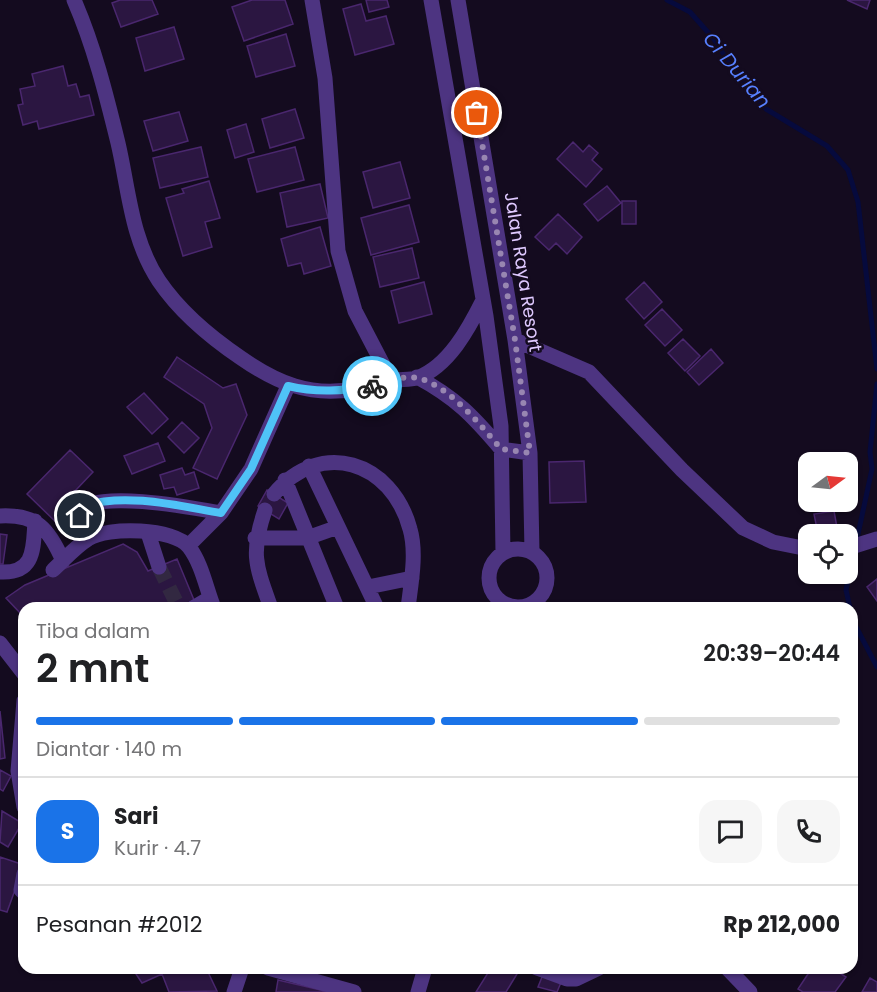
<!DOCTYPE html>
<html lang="id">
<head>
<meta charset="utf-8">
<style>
  :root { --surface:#fff; --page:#f6f6f6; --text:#202124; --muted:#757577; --line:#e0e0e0; --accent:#1a73e8 }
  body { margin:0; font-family:Poppins,sans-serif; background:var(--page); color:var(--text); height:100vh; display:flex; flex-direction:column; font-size:22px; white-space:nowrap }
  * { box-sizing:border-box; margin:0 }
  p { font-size:20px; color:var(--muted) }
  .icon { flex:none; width:33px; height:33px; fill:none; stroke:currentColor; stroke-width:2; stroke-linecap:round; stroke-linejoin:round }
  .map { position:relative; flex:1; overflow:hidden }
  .sheet { position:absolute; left:18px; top:602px; width:840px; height:372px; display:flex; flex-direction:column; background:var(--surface); border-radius:18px; box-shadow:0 2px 4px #0004 }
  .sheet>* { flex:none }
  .needle { width:39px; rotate:75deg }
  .fabs { position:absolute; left:798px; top:452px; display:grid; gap:12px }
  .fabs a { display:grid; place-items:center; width:60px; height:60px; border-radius:12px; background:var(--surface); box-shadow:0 2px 4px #0004; font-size:30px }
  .pin { position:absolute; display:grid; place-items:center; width:51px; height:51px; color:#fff; margin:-26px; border:3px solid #fff; border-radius:50%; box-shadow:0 2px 6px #0007 }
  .courier { position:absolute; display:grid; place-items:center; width:60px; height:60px; margin:-30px; border:4px solid #4fc3f7; border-radius:50%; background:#fff; color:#222; box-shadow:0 2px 8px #0007 }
  .head em { font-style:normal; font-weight:600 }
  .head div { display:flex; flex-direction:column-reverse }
  .head { display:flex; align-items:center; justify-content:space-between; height:102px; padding:0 18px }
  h1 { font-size:39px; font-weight:600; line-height:45px }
  .bar { display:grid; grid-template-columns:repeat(4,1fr); gap:9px 6px; align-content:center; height:72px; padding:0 18px }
  .bar i { height:8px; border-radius:4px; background:var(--line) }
  .bar .on { background:var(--accent) }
  .bar p { grid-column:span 4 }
  .line { display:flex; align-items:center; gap:15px; padding:0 18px; border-top:2px solid var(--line) }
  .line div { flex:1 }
  .round { display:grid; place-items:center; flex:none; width:63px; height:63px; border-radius:18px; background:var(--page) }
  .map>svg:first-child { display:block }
</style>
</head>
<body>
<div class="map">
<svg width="877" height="992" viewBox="0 0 877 992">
  <rect width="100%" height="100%" fill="#140b1f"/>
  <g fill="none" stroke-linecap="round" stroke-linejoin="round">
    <path stroke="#060a3d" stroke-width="5" d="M667,0L690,12L713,38L732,67L766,109L827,146L848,170L858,202L877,369
      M850,608L846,590L872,469L870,452L877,384
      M852,619L877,667"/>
  </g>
  <path fill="#2b1641" stroke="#4a276e" stroke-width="1.5" d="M120,0H152L158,14L121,27L112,3Z
    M252,0H285L293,24L244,41L232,7Z
    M366,0H387L389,7L369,12Z
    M847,0H870L867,9Z
    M361,4L366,21L386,16L394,44L355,55L343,9Z
    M174,27L184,59L145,71L136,38Z
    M286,34L295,66L256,77L247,46Z
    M63,66L68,86L76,84L80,97L89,95L94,115L39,129L37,121L23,125L18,105L23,104L20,89L35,86L32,74Z
    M295,109L304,138L270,148L262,119Z
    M179,112L188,141L153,151L144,121Z
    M246,124L254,152L235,158L227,130Z
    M573,142L583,152L589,145L598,153L592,160L602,169L586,187L557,159Z
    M201,147L208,177L160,188L153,158Z
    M295,147L304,180L257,192L248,159Z
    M400,162L410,198L373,208L363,172Z
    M209,181L220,218L205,222L212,247L183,256L166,198L184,193L182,189Z
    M320,184L328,218L287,227L280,193Z
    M607,186L621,203L598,221L584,204Z
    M622,201H636V224H622Z
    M409,205L419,242L371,255L361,218Z
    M558,214L582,237L567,254L556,243L549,250L535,237Z
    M320,227L331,266L304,274L301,263L288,266L281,239Z
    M412,248L419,278L380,287L373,257Z
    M424,282L432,314L399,323L391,291Z
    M644,282L662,302L644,319L626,299Z
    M662,309L682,330L665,346L645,325Z
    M683,339L700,356L685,371L668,353Z
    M711,349L723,363L699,385L687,372Z
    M177,357L223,388L236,384L247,415L217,479L193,468L212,428L204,404L164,377Z
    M144,393L168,419L152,434L127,407Z
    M182,422L199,438L184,453L168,437Z
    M158,443L165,461L132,474L124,456Z
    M70,450L93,472L75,491L87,502L62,528L27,494Z
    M584,461L586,502L550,503L549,462Z
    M182,468L185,475L194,472L199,488L177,495L174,487L164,489L160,475Z
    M267,490L288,503L279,519L258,506Z
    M834,511L838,533L818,534L814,514Z
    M0,534L7,535L3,564H0Z
    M123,544L137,552L148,571L177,559L194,600L180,608H24V617L6,598L25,585Z
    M877,579V601L867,587Z
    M0,711L5,758L0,759Z
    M0,770L11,776L3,791L0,789Z
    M2,811L22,823L8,847L0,842Z
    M0,857L24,865L7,912L0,910Z
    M132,968H206L217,991L169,992L162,974L142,983Z
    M491,968H518L520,969L506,992H476Z
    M802,968H840L838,972L846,977L835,992H803L798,989L808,974Z
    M544,972L562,980L557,992L538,987Z
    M870,978L877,982V992H862Z
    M278,980L329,992H276Z"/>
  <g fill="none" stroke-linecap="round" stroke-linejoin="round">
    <path stroke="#322841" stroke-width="15" stroke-dasharray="15 8" stroke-linecap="butt" d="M159,567L179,608"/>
    <path stroke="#4d3481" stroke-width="15" d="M74,0C94,46 106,94 118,143C129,190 131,239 159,281C180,312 210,337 241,358C277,383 310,397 354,389C366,387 378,383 390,381C398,379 409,380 417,378C449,366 469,328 483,300
      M312,0L325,78L338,251L355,311L391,380
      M431,0L486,316L501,426L503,553
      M458,0L515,340L530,453L532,552
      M515,340L589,372L682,470L743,528L773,542L808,549
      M417,377C456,398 473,416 501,449L530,453
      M309,466L377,608
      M285,480L337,608
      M274,494C320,438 392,461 410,529C417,553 411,583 408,608
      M265,510C250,554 256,566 271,608
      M0,516C37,514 49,529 63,561
      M148,533L159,567
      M89,538C86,531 78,519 82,512C92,488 199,509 221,513
      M255,538H307L338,527
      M188,546L221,513L251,469L288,386
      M848,548L877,539
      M489 578a29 29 0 1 1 58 0a29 29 0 1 1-58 0Z
      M53,570C64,560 75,547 88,539C108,526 174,528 189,547C202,564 206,588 214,608
      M0,572C36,574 33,547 35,521
      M368,587L412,578
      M193,608L210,598
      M0,643L24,674
      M24,701L18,771L24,807
      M24,874L21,890L24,893
      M268,968L354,992
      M537,968L567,979H576L599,968
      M727,968L750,992
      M234,992L242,968
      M418,992L425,968"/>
  </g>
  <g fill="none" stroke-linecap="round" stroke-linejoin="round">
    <path stroke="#9886b1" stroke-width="6" stroke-dasharray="0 10.8" d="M372,386C384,382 404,375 417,378C448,384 482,427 501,449L530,453L515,340L477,113"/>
    <path stroke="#4fc3f7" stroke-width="8" d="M80,516L86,505C128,493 179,506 221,513L251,469L288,386C317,393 343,391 372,386"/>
  </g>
  <g text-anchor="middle" stroke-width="5" stroke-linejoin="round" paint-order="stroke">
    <g font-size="18" fill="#dfc9ff" stroke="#140b1f">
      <text transform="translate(523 272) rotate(81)" y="6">Jalan Raya Resort</text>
    </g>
    <g font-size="20" font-style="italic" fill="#5780ff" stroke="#140b1f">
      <text transform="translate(737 70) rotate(50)" y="7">Ci Durian</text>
    </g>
  </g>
</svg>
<div class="fabs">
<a><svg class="needle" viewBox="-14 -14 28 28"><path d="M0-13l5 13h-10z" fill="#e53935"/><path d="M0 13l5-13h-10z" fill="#757577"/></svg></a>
<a><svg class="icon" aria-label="locate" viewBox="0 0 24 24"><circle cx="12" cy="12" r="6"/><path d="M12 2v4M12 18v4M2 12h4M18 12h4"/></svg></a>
</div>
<div class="pin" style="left:477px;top:113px;background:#ea580c"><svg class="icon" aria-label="bag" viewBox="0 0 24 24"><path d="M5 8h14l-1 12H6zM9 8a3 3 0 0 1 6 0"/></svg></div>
<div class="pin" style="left:80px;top:516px;background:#1f2937"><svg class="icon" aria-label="home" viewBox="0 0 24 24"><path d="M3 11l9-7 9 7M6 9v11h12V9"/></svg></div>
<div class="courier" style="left:372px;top:386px"><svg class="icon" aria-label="bike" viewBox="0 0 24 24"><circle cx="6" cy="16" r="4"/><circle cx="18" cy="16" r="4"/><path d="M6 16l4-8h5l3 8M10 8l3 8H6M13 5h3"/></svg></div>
<section class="sheet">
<div class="head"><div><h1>2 mnt</h1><p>Tiba dalam</p></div><em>20:39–20:44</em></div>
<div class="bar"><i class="on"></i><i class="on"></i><i class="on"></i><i></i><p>Diantar · 140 m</p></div>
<div class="line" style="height:108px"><b class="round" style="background:var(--accent);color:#fff">S</b><div><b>Sari</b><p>Kurir · 4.7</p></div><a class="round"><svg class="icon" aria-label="chat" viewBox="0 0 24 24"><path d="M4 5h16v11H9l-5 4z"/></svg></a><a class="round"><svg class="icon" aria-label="phone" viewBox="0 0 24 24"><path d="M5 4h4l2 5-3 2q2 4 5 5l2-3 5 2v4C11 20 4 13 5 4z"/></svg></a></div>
<div class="line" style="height:78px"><div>Pesanan #2012</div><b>Rp 212,000</b></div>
</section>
</div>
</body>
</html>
